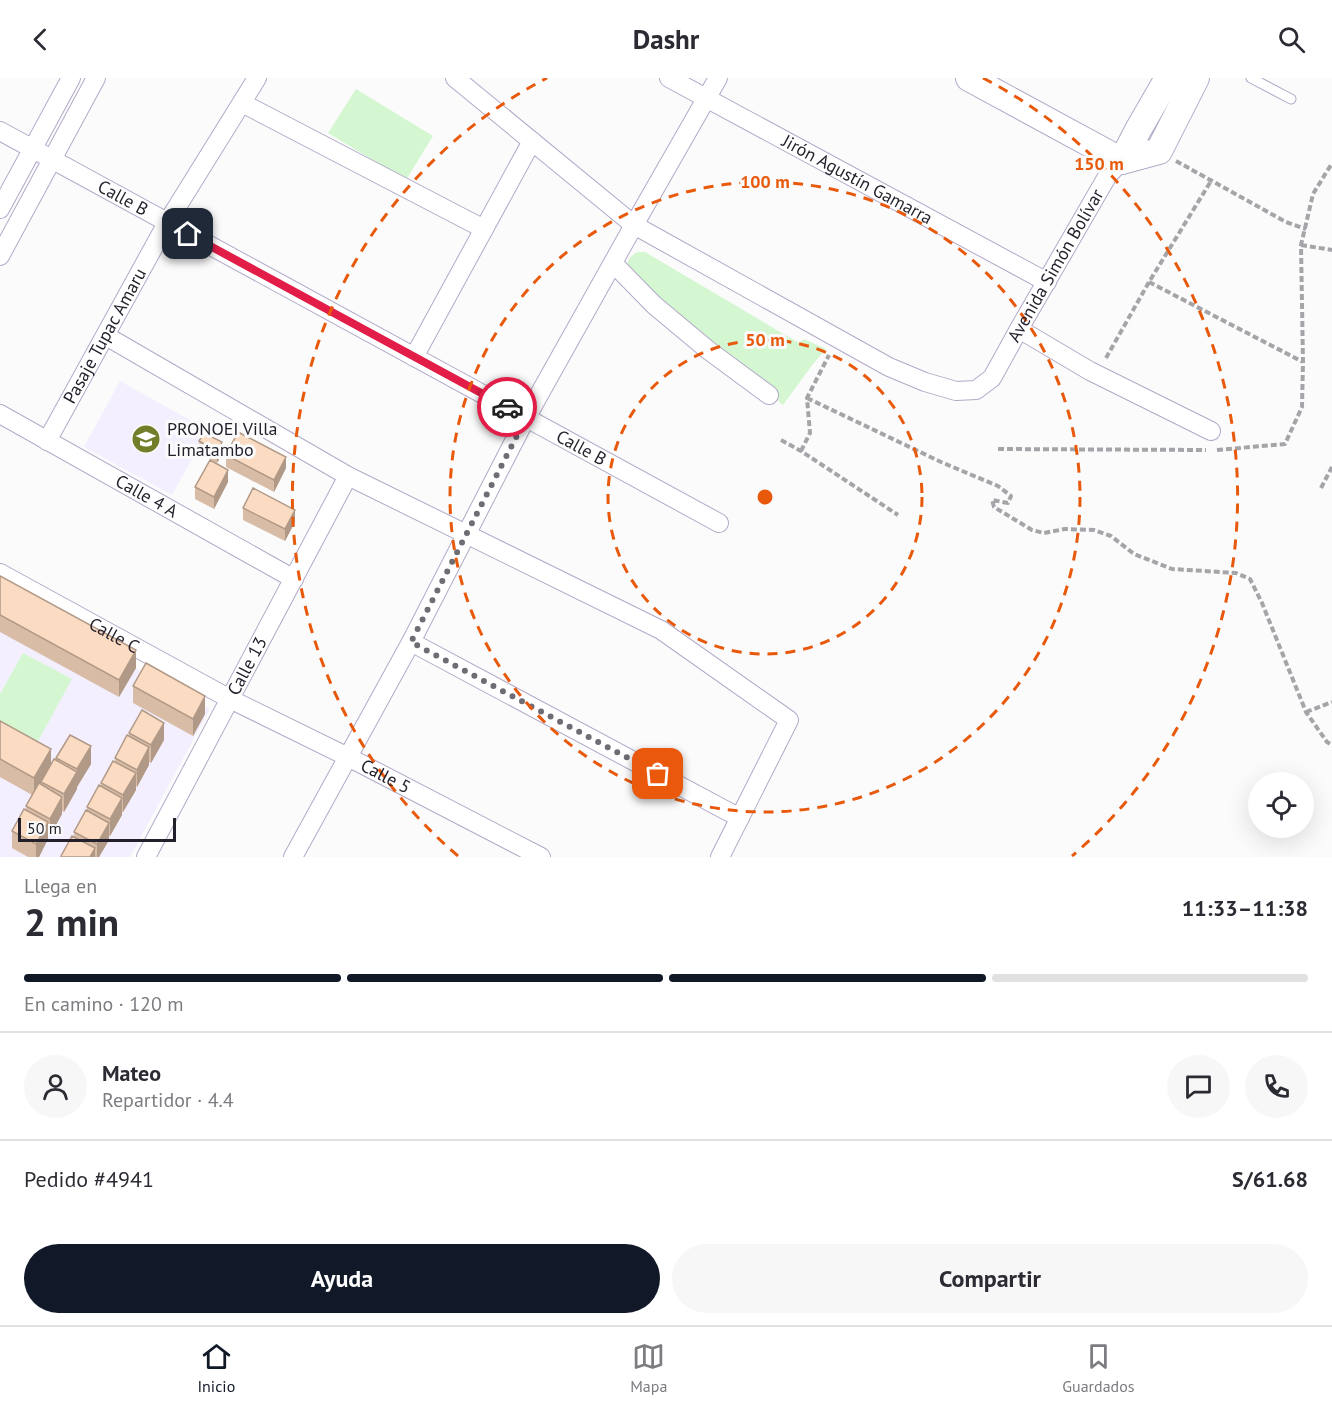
<!DOCTYPE html>
<html lang="es">
<head>
<meta charset="utf-8">
<style>
  :root { --surface:#fff; --page:#f7f7f7; --text:#2b2b33; --muted:#7c7c81; --line:#e1e1e2; --accent:#111827 }
  body { margin:0; font-family:"PT Sans",sans-serif; background:var(--page); color:var(--text); height:100vh; display:flex; flex-direction:column; font-size:22px; white-space:nowrap }
  * { box-sizing:border-box; margin:0 }
  p { font-size:20px; color:var(--muted) }
  .icon { flex:none; width:33px; height:33px; fill:none; stroke:currentColor; stroke-width:2; stroke-linecap:round; stroke-linejoin:round }
  .map { position:relative; height:779px; overflow:hidden }
  .side { display:flex; flex-direction:column; background:var(--surface); flex:1 }
  .side>* { flex:none }
  .buttons { position:absolute; left:1248px; top:694px; display:grid; gap:12px }
  .buttons a { display:grid; place-items:center; width:66px; height:66px; border-radius:50%; background:var(--surface); box-shadow:0 6px 24px #0002; font-size:30px }
  .scale { position:absolute; left:18px; bottom:15px; width:158px; box-sizing:border-box; padding-left:6px; border:3px solid #231f2b; border-top:0; font-size:16px; line-height:21px; white-space:nowrap; color:#231f2b; -webkit-text-stroke:4px #fbfbfb; paint-order:stroke }
  .pin { position:absolute; display:grid; place-items:center; width:51px; height:51px; color:#fff; margin:-26px; border-radius:12px; box-shadow:0 3px 9px #0006 }
  .courier { position:absolute; display:grid; place-items:center; width:60px; height:60px; margin:-30px; border:4px solid #e11d48; border-radius:50%; background:#fff; color:#222; box-shadow:0 2px 8px #0007 }
  .overview em { font-style:normal; font-weight:600 }
  .overview div { display:flex; flex-direction:column-reverse }
  .overview { display:flex; align-items:center; justify-content:space-between; height:102px; padding:0 24px }
  h1 { font-size:39px; font-weight:600; line-height:45px }
  .bar { display:grid; grid-template-columns:repeat(4,1fr); gap:9px 6px; align-content:center; height:72px; padding:0 24px }
  .bar i { height:8px; border-radius:4px; background:var(--line) }
  .bar .on { background:var(--accent) }
  .bar p { grid-column:span 4 }
  .line { display:flex; align-items:center; gap:15px; padding:0 24px; border-top:2px solid var(--line) }
  .line div { flex:1 }
  .round { display:grid; place-items:center; flex:none; width:63px; height:63px; border-radius:32px; background:var(--page) }
  .action { display:flex; gap:12px; margin-top:auto; padding:12px 24px }
  .action a { flex:1; height:69px; border-radius:36px; background:var(--accent); color:#fff; font-size:24px; font-weight:600; line-height:69px; text-align:center }
  .action a+a { background:var(--page); color:var(--text) }
  header { display:flex; justify-content:space-between; align-items:center; height:78px; padding:0 24px; background:var(--surface); font-size:27px; font-weight:600 }
  .tabs { display:flex; justify-content:space-around; align-items:center; height:84px; border-top:2px solid var(--line); background:var(--surface); font-size:16px; color:var(--muted) }
  .tabs a { display:grid; justify-items:center; gap:3px }
  .tabs .on { color:var(--accent) }
  .map>svg:first-child { display:block }
</style>
</head>
<body>
<header><svg class="icon" aria-label="back" viewBox="0 0 24 24"><path d="M15 5l-7 7 7 7"/></svg>Dashr<svg class="icon" aria-label="search" viewBox="0 0 24 24"><circle cx="10" cy="10" r="6"/><path d="M15 15l6 6"/></svg></header>
<div class="map">
<svg width="1332" height="779" viewBox="0 0 1332 779">
  <rect width="100%" height="100%" fill="#fbfbfb"/>
  <path fill="#f4efff" d="M120,303L208,352L172,417L84,369Z
    M0,516L210,631L130,779H0Z"/>
  <path fill="#d4f7d1" d="M356,11L433,58L406,102L328,55Z
    M637,174H645L799,265L804,261L826,271L813,286L783,327L631,201C625,190 625,181 637,174Z
    M23,575L72,601L32,674L0,656V616Z"/>
  <g fill="none" stroke-linecap="round" stroke-linejoin="round">
    <g stroke="#b3a9c8" stroke-width="11">
      <path id="lane" d="M1251,0L1291,21"/>
    </g>
    <g stroke="#b3a9c8" stroke-width="20">
      <g id="street">
        <path id="s1" d="M455,0L634,147L889,289L925,304L956,313L976,312L992,300L1019,251L1108,97L1122,83"/>
        <path id="s2" d="M669,0L1047,204"/>
        <path d="M242,25L484,151"/>
        <path id="s3" d="M0,53L719,445"/>
        <path d="M0,131L71,0"/>
        <path d="M0,178L96,0"/>
        <path d="M613,185L654,227L708,272L769,317"/>
        <path d="M1019,251L1090,293L1211,353"/>
        <path d="M106,258L348,398L661,552L789,642L720,779"/>
        <path d="M414,279L532,63"/>
        <path id="s4" d="M0,336L294,501"/>
        <path id="s5" d="M47,363L167,145L257,0"/>
        <path id="s6" d="M0,495L230,621L348,679L541,779"/>
        <path d="M411,564L740,740"/>
        <path id="s7" d="M146,779L348,398"/>
        <path d="M293,779L411,564L526,340L634,147L718,0"/>
      </g>
    </g>
    <g stroke="#b3a9c8" stroke-width="28">
      <path id="secondary" d="M969,0L1122,83L1159,73L1196,0
        M1122,83L1138,52L1168,0"/>
    </g>
    <path stroke="#a5a4a8" stroke-width="4" stroke-dasharray="6 3" stroke-linecap="butt" d="M1176,83L1286,144L1306,151
      M1301,167L1332,172
      M1149,204L1303,284
      M1106,280L1149,204L1211,103
      M807,320L941,384L998,408L1011,418L1008,425L992,422L994,429L1032,452L1044,455L1065,451L1094,452L1111,458L1134,476L1172,491L1236,495L1250,501L1262,525L1306,634L1327,664L1332,667
      M781,362L801,373L898,437
      M998,371L1206,372
      M1217,372L1285,366L1302,329L1303,284L1301,167L1313,116L1329,90L1332,86
      M801,373L810,355L807,320L829,277
      M1321,410L1332,389
      M1306,634L1332,624"/>
    <use href="#lane" stroke="#fff" stroke-width="9"/>
    <use href="#street" stroke="#fff" stroke-width="18"/>
    <use href="#secondary" stroke="#fff" stroke-width="26"/>
  </g>
  <path fill="#d8bca6" d="M204,355L222,376L217,385L199,375V363Z
    M226,377L286,390L274,414L226,389Z
    M228,404L214,431L195,421V409Z
    M243,430L295,444L285,463L243,442Z
    M0,498L136,590L119,619L0,554Z
    M133,608L205,636L193,658L133,625Z
    M0,643L51,688L56,682V680L91,686L77,709V708V711L64,734L62,733V736L50,758H48V761L39,779H28L12,770V753L26,732V728L32,717L0,699Z
    M129,655L164,662L151,685L149,684V687L137,709L136,708V712L123,734H122V737L110,758H109V762L99,779H61L74,759V754L87,733V729L101,708V705L115,684V680L129,658Z"/>
  <path fill="#b09987" d="M222,364V376L217,385V373Z
    M286,379V390L274,414V402Z
    M228,392V404L214,431V419Z
    M295,432V444L285,463V451Z
    M136,572V590L119,619V602Z
    M205,618V636L193,658V641Z
    M164,645V662L151,685V667Z
    M91,668V686L77,709V691Z
    M149,669V687L137,709V692Z
    M51,671V688L34,718V700Z
    M77,694V711L64,734V716Z
    M136,695V712L123,734V717Z
    M62,719V736L50,758V741Z
    M122,720V737L110,758V741Z
    M48,744V761L39,779H36V766Z
    M109,745V762L99,779H97V766Z
    M95,770V779H90Z"/>
  <path fill="#fbdbc1" stroke="#b09987" stroke-width="1.5" d="M238,354L286,379L274,402L226,377Z
    M204,355L222,364L217,373L199,363Z
    M210,382L228,392L214,419L195,409Z
    M253,410L295,432L285,451L243,430Z
    M0,498L136,572L119,602L0,537Z
    M146,585L205,618L193,641L133,608Z
    M142,632L164,645L151,667L129,655Z
    M0,643L51,671L34,700L0,681Z
    M70,657L91,668L77,691L56,680Z
    M127,657L149,669L137,692L115,680Z
    M54,681L77,694L64,716L41,704Z
    M113,683L136,695L123,717L101,705Z
    M39,705L62,719L50,741L26,728Z
    M99,707L122,720L110,741L87,729Z
    M24,731L48,744L36,766L12,753Z
    M86,732L109,745L97,766L74,754Z
    M72,758L95,770L90,779H62L61,778Z"/>
  <g fill="none" stroke-linecap="round" stroke-linejoin="round">
    <path stroke="#6f6c74" stroke-width="6" stroke-dasharray="0 10.8" d="M507,329L526,340L411,564L658,696"/>
    <path stroke="#e11d48" stroke-width="8" d="M188,156L507,329"/>
  </g>
  <g fill="none" stroke="#e8590c" stroke-width="3" stroke-dasharray="10 8">
    <circle cx="765" cy="419" r="157"/>
    <circle cx="765" cy="419" r="315"/>
    <path d="M458 778A472 472 0 0 1 547 0M983 0A472 472 0 0 1 1072 778"/>
  </g>
  <defs>
    <g id="school-disc" transform="scale(1.5)"><circle r="9.5" fill="#727e2a" stroke="#fbfbfb"/><path d="M0-5L7-2L0 1L-7-2ZM-4 1L0 2.5L4 1V4Q0 6-4 4Z" fill="#fff"/></g>
  </defs>
  <g fill-rule="evenodd">
    <use href="#school-disc" x="146" y="361"/>
  </g>
  <g text-anchor="middle" stroke-width="6" stroke-linejoin="round" paint-order="stroke">
    <g font-size="18" fill="#231f2b" stroke="#fbfbfb">
      <text dy="6" stroke="none"><textPath href="#s2" startOffset="214">Jirón Agustín Gamarra</textPath></text>
      <text dy="6" stroke="none"><textPath href="#s3" startOffset="140">Calle B</textPath></text>
      <text dy="6" stroke="none"><textPath href="#s1" startOffset="764">Avenida Simón Bolívar</textPath></text>
      <text dy="6" stroke="none"><textPath href="#s5" startOffset="120">Pasaje Tupac Amaru</textPath></text>
      <text dy="6" stroke="none"><textPath href="#s3" startOffset="662">Calle B</textPath></text>
      <text dy="6" stroke="none"><textPath href="#s4" startOffset="168">Calle 4 A</textPath></text>
      <text dy="6" stroke="none"><textPath href="#s6" startOffset="130">Calle C</textPath></text>
      <text dy="6" stroke="none"><textPath href="#s7" startOffset="216">Calle 13</textPath></text>
      <text dy="6" stroke="none"><textPath href="#s6" startOffset="436">Calle 5</textPath></text>
    </g>
    <g font-size="18" fill="#231f2b" stroke="#fbfbfb" text-anchor="start">
      <text x="167" y="357">PRONOEI Villa<tspan x="167" dy="21">Limatambo</tspan></text>
    </g>
  </g>
  <circle cx="765" cy="419" r="9" fill="#e8590c" stroke="#fbfbfb" stroke-width="3"/>
  <g font-size="18" text-anchor="middle" font-weight="bold" fill="#e8590c" stroke="#fbfbfb" stroke-width="6" stroke-linejoin="round" paint-order="stroke">
    <text x="1099" y="92">150 m</text>
    <text x="765" y="110">100 m</text>
    <text x="765" y="268">50 m</text>
  </g>
</svg>
<div class="buttons">
<a><svg class="icon" aria-label="locate" viewBox="0 0 24 24"><circle cx="12" cy="12" r="6"/><path d="M12 2v4M12 18v4M2 12h4M18 12h4"/></svg></a>
</div>
<div class="scale">50 m</div>
<div class="pin" style="left:658px;top:696px;background:#ea580c"><svg class="icon" aria-label="bag" viewBox="0 0 24 24"><path d="M5 8h14l-1 12H6zM9 8a3 3 0 0 1 6 0"/></svg></div>
<div class="pin" style="left:188px;top:156px;background:#1f2937"><svg class="icon" aria-label="home" viewBox="0 0 24 24"><path d="M3 11l9-7 9 7M6 9v11h12V9"/></svg></div>
<div class="courier" style="left:507px;top:329px"><svg class="icon" aria-label="car" viewBox="0 0 24 24"><path d="M5 17H2v-5l4-1 3-4h7l3 4 3 1v5h-3M9 17h6M6 11h13"/><circle cx="7" cy="17" r="2"/><circle cx="17" cy="17" r="2"/></svg></div>
</div>
<section class="side">
<div class="overview"><div><h1>2 min</h1><p>Llega en</p></div><em>11:33–11:38</em></div>
<div class="bar"><i class="on"></i><i class="on"></i><i class="on"></i><i></i><p>En camino · 120 m</p></div>
<div class="line" style="height:108px"><a class="round"><svg class="icon" aria-label="person" viewBox="0 0 24 24"><circle cx="12" cy="8" r="4"/><path d="M4 21q1-7 8-7t8 7"/></svg></a><div><b>Mateo</b><p>Repartidor · 4.4</p></div><a class="round"><svg class="icon" aria-label="chat" viewBox="0 0 24 24"><path d="M4 5h16v11H9l-5 4z"/></svg></a><a class="round"><svg class="icon" aria-label="phone" viewBox="0 0 24 24"><path d="M5 4h4l2 5-3 2q2 4 5 5l2-3 5 2v4C11 20 4 13 5 4z"/></svg></a></div>
<div class="line" style="height:78px"><div>Pedido #4941</div><b>S/61.68</b></div>
<div class="action"><a>Ayuda</a><a>Compartir</a></div>
</section>
<nav class="tabs">
<a class="on"><svg class="icon" aria-label="home" viewBox="0 0 24 24"><path d="M3 11l9-7 9 7M6 9v11h12V9"/></svg>Inicio</a>
<a><svg class="icon" aria-label="map" viewBox="0 0 24 24"><path d="M3 6l6-2 6 2 6-2v14l-6 2-6-2-6 2zM9 4v14M15 6v14"/></svg>Mapa</a>
<a><svg class="icon" aria-label="saved" viewBox="0 0 24 24"><path d="M7 4h10v16l-5-4-5 4z"/></svg>Guardados</a>
</nav>
</body>
</html>
